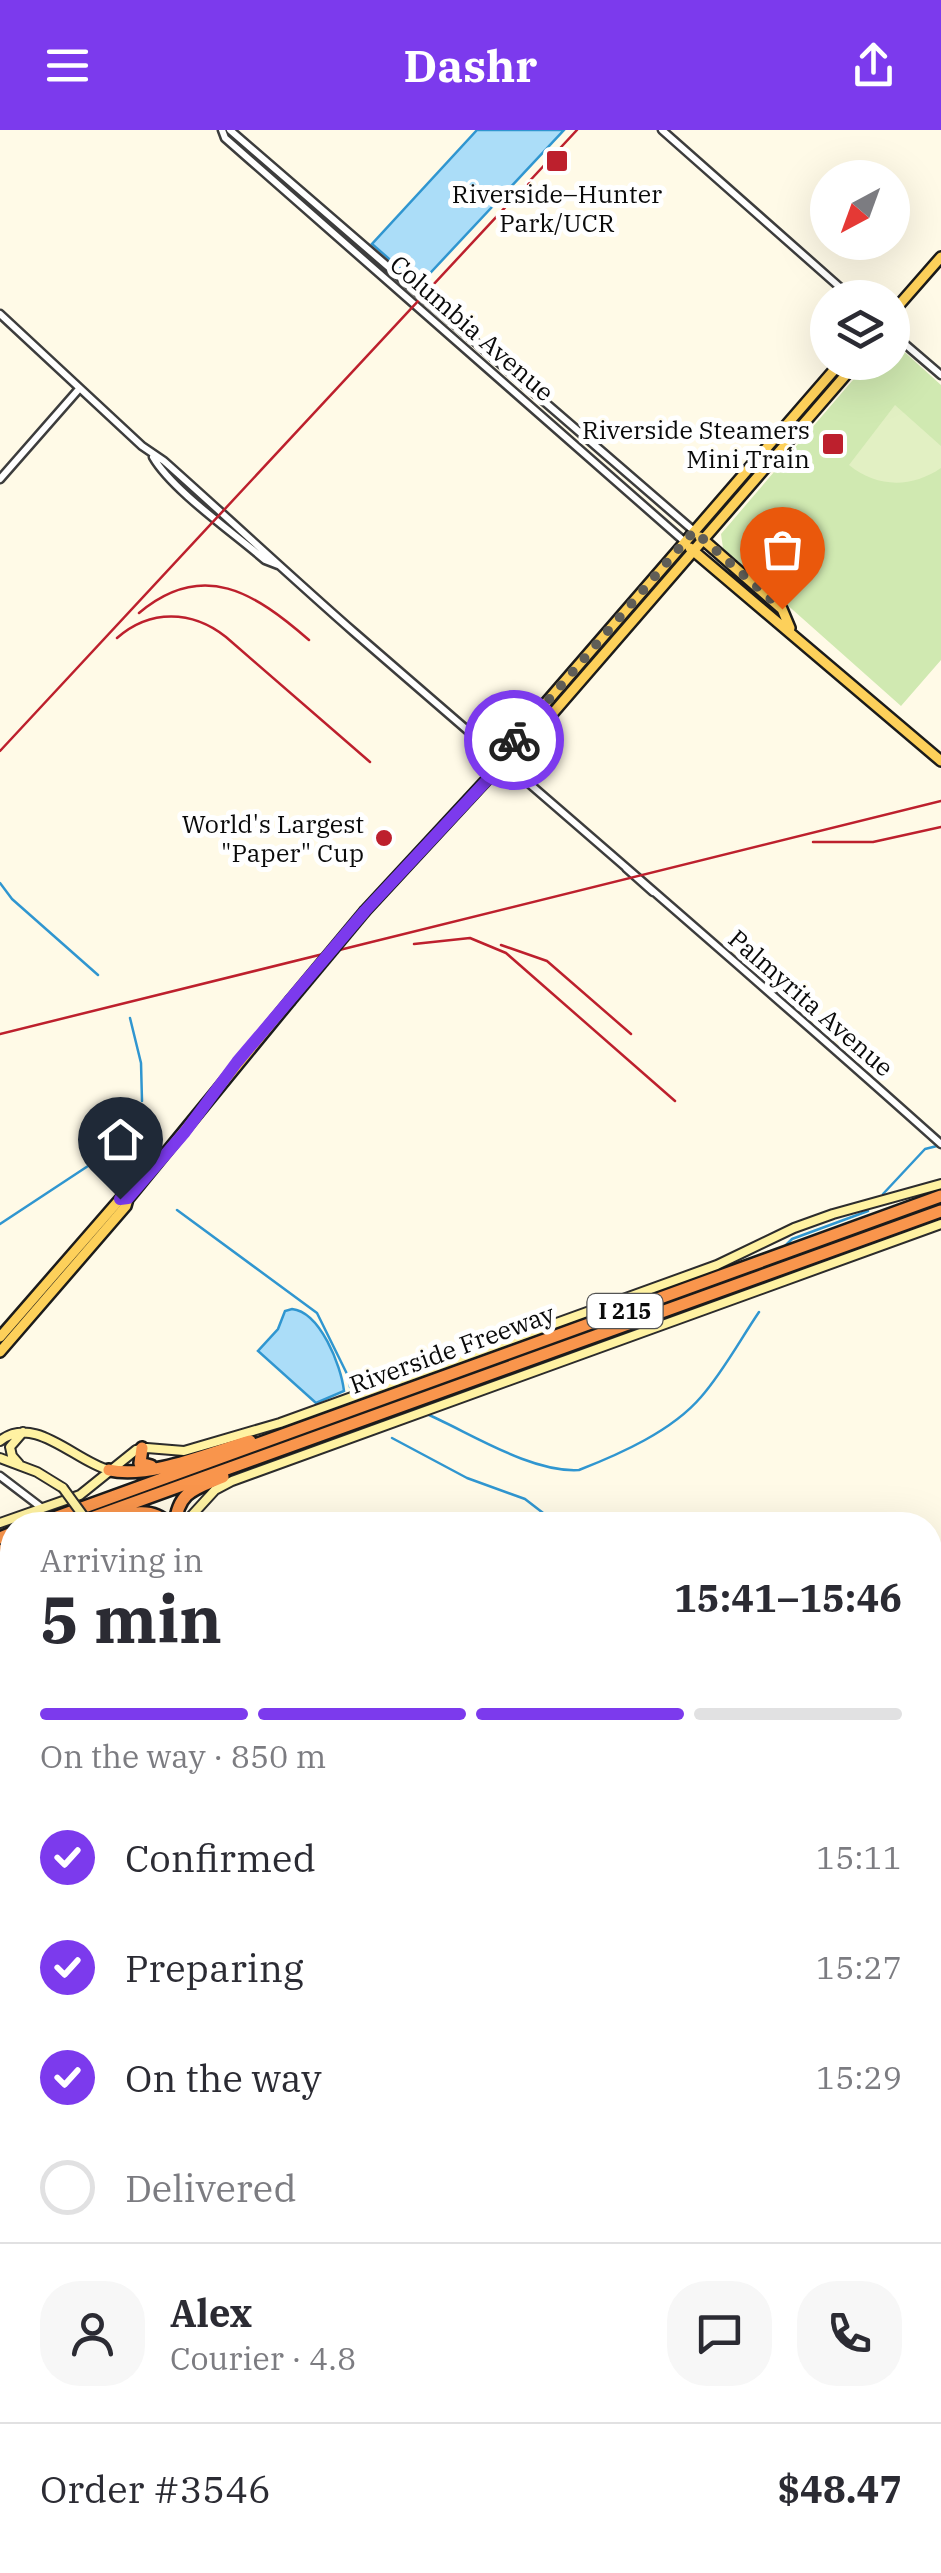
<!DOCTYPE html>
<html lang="en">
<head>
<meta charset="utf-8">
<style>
  :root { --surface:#fff; --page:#f7f7f7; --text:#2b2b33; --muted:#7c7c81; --line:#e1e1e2; --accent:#7c3aed }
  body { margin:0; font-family:"IBM Plex Serif",serif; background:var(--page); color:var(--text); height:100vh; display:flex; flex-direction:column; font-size:38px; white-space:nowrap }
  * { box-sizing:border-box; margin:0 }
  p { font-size:32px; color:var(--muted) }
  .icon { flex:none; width:55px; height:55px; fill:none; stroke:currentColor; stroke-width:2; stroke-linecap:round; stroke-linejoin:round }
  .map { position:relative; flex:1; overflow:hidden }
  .side { position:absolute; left:0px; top:1382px; width:942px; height:1062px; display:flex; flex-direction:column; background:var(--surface); border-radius:40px 40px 0 0; box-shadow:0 10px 40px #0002 }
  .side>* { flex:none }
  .needle { width:65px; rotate:221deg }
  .fabs { position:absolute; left:810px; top:30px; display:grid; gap:20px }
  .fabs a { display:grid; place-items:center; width:100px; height:100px; border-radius:50%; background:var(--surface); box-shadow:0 10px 40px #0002; font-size:50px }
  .pin { position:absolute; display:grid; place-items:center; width:85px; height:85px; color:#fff; margin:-102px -42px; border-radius:50% 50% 50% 0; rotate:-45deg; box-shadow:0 0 10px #0007 }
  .pin .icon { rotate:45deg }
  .courier { position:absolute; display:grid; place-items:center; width:100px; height:100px; margin:-50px; border:8px solid #7c3aed; border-radius:50%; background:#fff; color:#222; box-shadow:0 2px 12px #0007 }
  .head em { font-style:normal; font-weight:700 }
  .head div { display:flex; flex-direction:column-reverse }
  .head { display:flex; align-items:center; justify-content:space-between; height:170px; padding:0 40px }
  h1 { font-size:65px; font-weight:700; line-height:75px }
  .bar { display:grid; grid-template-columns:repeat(4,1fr); gap:15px 10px; align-content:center; height:120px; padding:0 40px }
  .bar i { height:12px; border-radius:8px; background:var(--line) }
  .bar .selected { background:var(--accent) }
  .bar p { grid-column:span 4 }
  .line { display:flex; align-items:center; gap:25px; padding:0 40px; border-top:2px solid var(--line) }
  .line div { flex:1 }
  .round { display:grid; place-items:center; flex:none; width:105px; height:105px; border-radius:40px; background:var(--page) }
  ol { padding:0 40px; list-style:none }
  li { display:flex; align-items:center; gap:30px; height:110px }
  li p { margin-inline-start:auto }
  li .icon { padding:10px; border-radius:50%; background:var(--accent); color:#fff; stroke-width:4 }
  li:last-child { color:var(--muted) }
  li i { width:55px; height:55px; border:5px solid var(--line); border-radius:50% }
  header { display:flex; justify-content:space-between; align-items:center; height:130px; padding:0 40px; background:var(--accent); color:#fff; font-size:45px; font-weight:700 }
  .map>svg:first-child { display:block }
</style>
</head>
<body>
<header><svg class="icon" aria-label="menu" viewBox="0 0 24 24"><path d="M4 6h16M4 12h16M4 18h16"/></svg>Dashr<svg class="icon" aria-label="share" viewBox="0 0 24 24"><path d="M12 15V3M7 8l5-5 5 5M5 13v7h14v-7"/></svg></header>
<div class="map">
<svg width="941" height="2443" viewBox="0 0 941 2443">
  <rect width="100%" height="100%" fill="#fffae7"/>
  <path fill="#d0e9b1" d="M898,216L941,255V530L901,576L723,418L721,404L852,251L871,233L892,232L893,217Z
    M941,1512V1745L930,1754V1516Z"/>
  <path fill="#e2f0c3" d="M895,275L941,316V338C912,358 877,358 849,335Z
    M930,2006L941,2019V2206L930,2207Z"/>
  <path fill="#abddf8" stroke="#3096d0" stroke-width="2.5" d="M477,0H564L419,155L372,114Z
    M292,1179C320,1182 341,1235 344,1261L316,1273L258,1221L278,1199L285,1181Z"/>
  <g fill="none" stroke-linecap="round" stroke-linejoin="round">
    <path stroke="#3096d0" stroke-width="2.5" d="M0,753L12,769L98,845
      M130,888L141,933L142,971
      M883,1064L925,1019L937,1016
      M177,1080L317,1183L349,1248L350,1257
      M0,1094L88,1036L105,1031L130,1040
      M784,1117L792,1109L868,1081
      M429,1285C472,1304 532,1343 579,1340C620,1324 672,1301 701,1267C723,1242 740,1210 759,1182
      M392,1308L467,1348L525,1369L547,1386L567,1395
      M0,1798L12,1807
      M930,1999L941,2012
      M512,2432L523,2443"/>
    <g stroke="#3d3d3d" stroke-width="11">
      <path id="tertiary" d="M222,0L225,8L250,30L685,412
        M230,0L694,401
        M662,0L852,168
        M0,184L142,316L164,331C228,388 290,446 355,503C551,673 748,841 941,1014
        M892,203L941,245
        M153,327C172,360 234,403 265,430L278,435
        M0,349L79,259
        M626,738L653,762
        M0,1346L42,1378
        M930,1514L941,1510"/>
    </g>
    <g stroke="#2c2c2c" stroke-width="12">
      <path id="secondary" d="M0,1311C34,1283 76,1332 109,1340
        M0,1328L37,1342L63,1358
        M19,1334L12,1326L10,1317L23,1302
        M0,1393L80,1365L136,1320L147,1318L184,1321L280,1293L717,1135L794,1098L833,1084L941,1054
        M183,1395L215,1360L232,1351L941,1094
        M0,1434L12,1430
        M824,2432L836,2443"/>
    </g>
    <g stroke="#1b1b1b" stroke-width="14">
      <path id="primary" d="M892,183L941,127
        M700,407L782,479L790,498
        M690,418L941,631
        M504,631L505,620L841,232
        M365,781L504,631L514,628L857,232
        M0,1207L120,1069H128
        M0,1222L126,1076L128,1069L290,871
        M926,2443L941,2428"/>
    </g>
    <g stroke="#1b1b1b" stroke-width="16">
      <path id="motorway" d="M142,1318L140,1333L151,1336
        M109,1340C150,1349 209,1323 250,1311
        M35,1395L941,1066
        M72,1395L941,1081
        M95,1395C121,1387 148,1372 170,1395
        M175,1395C178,1361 195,1359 223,1347
        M0,1408L12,1403
        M0,1421L12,1417"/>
    </g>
    <use href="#tertiary" stroke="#fff" stroke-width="6"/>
    <use href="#secondary" stroke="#fff2a2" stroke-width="8"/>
    <use href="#primary" stroke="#fdd05a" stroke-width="9"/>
    <use href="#motorway" stroke="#f9954c" stroke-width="11"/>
    <path stroke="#bd202d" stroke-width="2.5" d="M139,483C203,429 255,463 309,510
      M117,508C150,479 192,480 226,507L370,632
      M0,621L577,0
      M813,712H873L941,697
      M414,814L470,808L506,823L675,971
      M501,815L547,831L631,904
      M0,904L941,671"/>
    <g stroke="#2c2c2c" stroke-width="12" stroke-linecap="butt">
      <path id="secondary-bridge" d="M63,1358L90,1395"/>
    </g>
    <g stroke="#1b1b1b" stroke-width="14" stroke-linecap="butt">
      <path id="primary-bridge" d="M290,871L365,781"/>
    </g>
    <use href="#secondary-bridge" stroke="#fff2a2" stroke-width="8"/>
    <use href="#primary-bridge" stroke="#fdd05a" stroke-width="9"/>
  </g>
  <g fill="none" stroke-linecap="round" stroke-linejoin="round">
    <path stroke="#605e57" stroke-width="10" stroke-dasharray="0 18" d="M514,610L694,401L782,479"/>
    <path stroke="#7c3aed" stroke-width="12" d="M120,1069L128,1068L185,1002L237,932L365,781L504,632L506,620L514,610"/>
  </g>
  <g fill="#bd202d" stroke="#fff" stroke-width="4">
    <rect x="545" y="19" width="24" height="24" rx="5"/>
    <rect x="821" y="302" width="24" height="24" rx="5"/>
    <circle cx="384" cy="708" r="10"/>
  </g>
  <g text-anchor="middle" stroke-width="10" stroke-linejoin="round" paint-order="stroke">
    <rect fill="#fff" stroke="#545454" stroke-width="2.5" x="587.5" y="1164" width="75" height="34" rx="8"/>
    <g font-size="22" font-weight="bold" fill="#0a0a0a">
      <text x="625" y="1189">I 215</text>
    </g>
    <g font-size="25" fill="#0a0a0a" stroke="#fff" text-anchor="end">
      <text x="557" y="73" text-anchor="middle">Riverside–Hunter<tspan x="557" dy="29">Park/UCR</tspan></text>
      <text x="810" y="309">Riverside Steamers<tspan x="810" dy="29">Mini Train</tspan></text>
      <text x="364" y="703">World's Largest<tspan x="364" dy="29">"Paper" Cup</tspan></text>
    </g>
    <g font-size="25" fill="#0a0a0a" stroke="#fff">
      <text transform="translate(472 198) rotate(41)" y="9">Columbia Avenue</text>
      <text transform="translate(811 873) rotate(41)" y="9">Palmyrita Avenue</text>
      <text transform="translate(452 1219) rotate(-20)" y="9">Riverside Freeway</text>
    </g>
  </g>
</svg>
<div class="fabs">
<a><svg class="needle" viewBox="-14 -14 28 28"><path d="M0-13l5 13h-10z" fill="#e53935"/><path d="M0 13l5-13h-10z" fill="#7c7c81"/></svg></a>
<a><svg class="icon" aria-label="layers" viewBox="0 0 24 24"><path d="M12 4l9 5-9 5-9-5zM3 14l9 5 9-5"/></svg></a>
</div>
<div class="pin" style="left:782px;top:479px;background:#ea580c"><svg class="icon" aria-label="bag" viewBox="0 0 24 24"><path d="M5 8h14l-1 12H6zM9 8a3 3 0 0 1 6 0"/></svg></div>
<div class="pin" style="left:120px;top:1069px;background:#1f2937"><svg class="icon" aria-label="home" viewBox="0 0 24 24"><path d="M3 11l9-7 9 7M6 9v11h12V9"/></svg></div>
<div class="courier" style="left:514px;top:610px"><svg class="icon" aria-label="bike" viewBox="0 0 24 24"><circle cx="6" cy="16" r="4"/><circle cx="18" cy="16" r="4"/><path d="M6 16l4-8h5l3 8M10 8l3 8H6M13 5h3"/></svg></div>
<section class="side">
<div class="head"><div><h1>5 min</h1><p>Arriving in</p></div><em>15:41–15:46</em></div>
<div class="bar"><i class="selected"></i><i class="selected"></i><i class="selected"></i><i></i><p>On the way · 850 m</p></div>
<ol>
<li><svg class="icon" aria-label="check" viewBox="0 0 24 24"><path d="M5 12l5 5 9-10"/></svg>Confirmed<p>15:11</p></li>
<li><svg class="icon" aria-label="check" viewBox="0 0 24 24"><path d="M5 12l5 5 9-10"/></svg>Preparing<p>15:27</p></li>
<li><svg class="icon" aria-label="check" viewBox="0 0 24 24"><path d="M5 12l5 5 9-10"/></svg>On the way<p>15:29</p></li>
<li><i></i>Delivered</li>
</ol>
<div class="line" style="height:180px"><a class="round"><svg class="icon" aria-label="person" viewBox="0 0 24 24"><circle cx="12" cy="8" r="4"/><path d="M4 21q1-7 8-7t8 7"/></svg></a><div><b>Alex</b><p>Courier · 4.8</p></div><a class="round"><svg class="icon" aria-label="chat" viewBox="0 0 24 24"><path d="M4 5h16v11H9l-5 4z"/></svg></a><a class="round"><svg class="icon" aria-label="phone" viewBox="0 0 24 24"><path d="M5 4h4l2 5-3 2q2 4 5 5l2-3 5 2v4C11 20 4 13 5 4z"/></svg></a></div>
<div class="line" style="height:130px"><div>Order #3546</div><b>$48.47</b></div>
</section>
</div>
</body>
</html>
